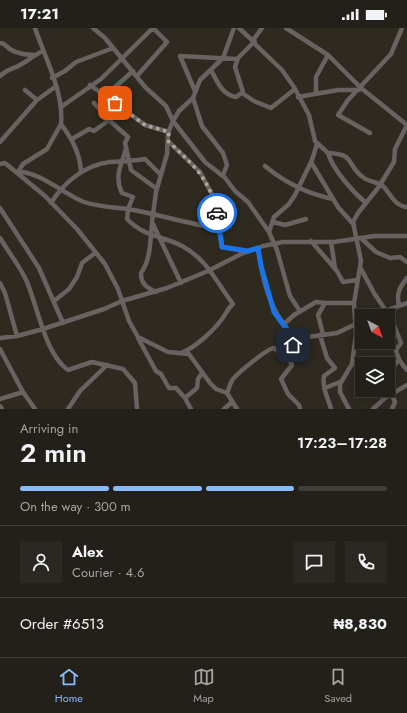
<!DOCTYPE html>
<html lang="en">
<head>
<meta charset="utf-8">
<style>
  :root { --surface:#222018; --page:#2a2821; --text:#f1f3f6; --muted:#a2a3a2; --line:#3f3e37; --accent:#89bafc }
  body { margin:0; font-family:Jost,sans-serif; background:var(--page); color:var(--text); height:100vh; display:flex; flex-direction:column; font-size:15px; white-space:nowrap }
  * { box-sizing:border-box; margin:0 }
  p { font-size:13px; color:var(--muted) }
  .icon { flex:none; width:22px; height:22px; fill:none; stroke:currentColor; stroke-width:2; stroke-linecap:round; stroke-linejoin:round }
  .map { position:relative; height:381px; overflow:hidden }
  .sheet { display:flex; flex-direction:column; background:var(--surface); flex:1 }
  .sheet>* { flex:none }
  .needle { width:26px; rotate:139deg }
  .buttons { position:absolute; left:355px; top:281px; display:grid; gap:8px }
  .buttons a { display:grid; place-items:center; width:40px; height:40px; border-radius:0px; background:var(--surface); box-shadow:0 2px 10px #0003,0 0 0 1px var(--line); font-size:20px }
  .pin { position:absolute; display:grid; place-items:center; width:34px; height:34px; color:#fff; margin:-17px; border-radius:8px; box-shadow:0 2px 6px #0006 }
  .courier { position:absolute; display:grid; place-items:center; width:40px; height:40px; margin:-20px; border:3px solid #1a73e8; border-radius:50%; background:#fff; color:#222; box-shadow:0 1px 5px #0007 }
  .head em { font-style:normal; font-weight:600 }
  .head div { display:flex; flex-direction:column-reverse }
  .head { display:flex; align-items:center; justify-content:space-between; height:68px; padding:0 20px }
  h1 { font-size:26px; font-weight:600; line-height:30px }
  .bar { display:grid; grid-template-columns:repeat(4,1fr); gap:6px 4px; align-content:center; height:48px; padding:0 20px }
  .bar i { height:5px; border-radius:3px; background:var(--line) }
  .bar .selected { background:var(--accent) }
  .bar p { grid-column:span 4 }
  .line { display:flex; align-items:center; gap:10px; padding:0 20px; border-top:1px solid var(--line) }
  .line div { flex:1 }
  .round { display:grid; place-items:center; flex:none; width:42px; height:42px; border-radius:0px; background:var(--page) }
  .status { display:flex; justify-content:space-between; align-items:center; height:28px; padding:0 20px; background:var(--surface); direction:ltr }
  .status svg { height:11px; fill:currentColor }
  .dock { display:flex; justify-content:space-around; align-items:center; height:56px; border-top:1px solid var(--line); background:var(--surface); font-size:11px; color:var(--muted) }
  .dock a { display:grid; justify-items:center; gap:2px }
  .dock .selected { color:var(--accent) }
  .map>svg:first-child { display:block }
</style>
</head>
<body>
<div class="status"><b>17:21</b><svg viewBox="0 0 49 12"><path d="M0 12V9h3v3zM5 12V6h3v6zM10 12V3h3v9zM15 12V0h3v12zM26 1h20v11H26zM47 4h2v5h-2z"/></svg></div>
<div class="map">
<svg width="407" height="381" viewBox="0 0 407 381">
  <rect width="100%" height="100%" fill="#2e2a20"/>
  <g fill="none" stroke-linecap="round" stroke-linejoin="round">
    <path stroke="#686261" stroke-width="4.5" d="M35,0C45,30 64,64 61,96C72,111 80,125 81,144
      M93,0L105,10L146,60L166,78L173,93L205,134L224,149
      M262,0L254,11L255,16L282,42L294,59L309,87L315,113L328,125C357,126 345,137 364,150C370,154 379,154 384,159C391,167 395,178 407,179
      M286,0L328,27L361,60L407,97
      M0,15L4,16C12,25 23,27 34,27
      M211,42C217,53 222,67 236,69L243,64L235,39L238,30
      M0,48C10,39 12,42 20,37C28,33 34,27 43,23
      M52,50L65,43L76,34L113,20
      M90,57L145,97L169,104
      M25,62L37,72
      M195,63L180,28L237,31L254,14L239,0
      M242,65L254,73L271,80L295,61
      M316,65V49L328,27
      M105,68L133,43
      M298,69L338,62H359
      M193,70L202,98L223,125L227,137L223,147L235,163L248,174L269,204L277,222L290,268L300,283
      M94,75L109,92L128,109L125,115L131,142L157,161
      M61,79L101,51L153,0L167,14L137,48
      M61,96L47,121L23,136L18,144C37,142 67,168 84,174C102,180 121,179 139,183C166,189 192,196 220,201
      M370,105L338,87L348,72L391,26L402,0
      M72,111L89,101L94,103L109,92
      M168,113L200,144L214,170L222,219L246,223
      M0,114L37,72L55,59
      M126,121C121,137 114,149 122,165L133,169L128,181L127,191C146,210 161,207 182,218C207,231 217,255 233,276C226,282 227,285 222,291C214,302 196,319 183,324
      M328,125C333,142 353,164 366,175
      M311,134L338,179L354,197
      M0,136L5,135L45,168L77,201L105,236L118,261L129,293L138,309L168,324L189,326L210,355L216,361L227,365L237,381
      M265,138C284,154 309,166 333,171
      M51,175C64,154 85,137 110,134C122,133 133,133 145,131L161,147
      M0,180L39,240L63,295
      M273,194L285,197L306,191
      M152,196C150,213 151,231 141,245C141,256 146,259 156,264
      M269,204L274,189L289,176L295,167L312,132L317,116
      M0,210C9,225 20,238 27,254C38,280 45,326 68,342L92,334L123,341L135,355L137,381
      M362,211L376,224L390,230L400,229L407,234
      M311,213L337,243L343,254L357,252
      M331,214L335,240
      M258,220C262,246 267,275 284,296
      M360,239L374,265L392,292L401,315L396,322C398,331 401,336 407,342
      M0,255L5,265L17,308
      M181,255L152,194L156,164L167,126L168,105L173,93L179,83L193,70L200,52L223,30L234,0
      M54,273L69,261L77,249L82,235L95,225
      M399,277C396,265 400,259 407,250
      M371,288L407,275
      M323,306L318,287L325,275H354
      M320,307L327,330L335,340L324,348C322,361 328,369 331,381
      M0,310L17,308L43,301L104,281L122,273L167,260L208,243L241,226L263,218L283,214H334L374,208H407
      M138,310L156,343L161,346L169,360H176L185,370L191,381
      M296,314L284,296L294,287L316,274L325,275
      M0,321L23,364L0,371
      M394,346L390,342L399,332
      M325,360L340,354
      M23,364L35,381
      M227,365C229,361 230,354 234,350C239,344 268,320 274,320L279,325L286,327
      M185,370L197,360L198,351L202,345
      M0,378L2,381
      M68,381L80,363L107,337
      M224,381L232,374
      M300,381L299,377L288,366L281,351L292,337L286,326L296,314L301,310L337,305L362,293
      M349,381L340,364V356L352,336L356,306L354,275L361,233L353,194L358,185L378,160L394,134L395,121L407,97
      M373,381L385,370L407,357
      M392,381L395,374L392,367"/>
  </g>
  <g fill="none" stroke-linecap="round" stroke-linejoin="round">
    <path stroke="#aaa69e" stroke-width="4" stroke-dasharray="0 7.2" d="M115,75L145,97L169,104L168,113C192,136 210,150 217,185"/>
    <path stroke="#1a73e8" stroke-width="5" d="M217,185L222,219L248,223L258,220L261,238L274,284L296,314L293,317"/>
  </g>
</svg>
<div class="buttons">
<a><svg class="needle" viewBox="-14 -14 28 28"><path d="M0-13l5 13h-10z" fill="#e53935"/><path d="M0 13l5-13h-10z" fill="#a2a3a2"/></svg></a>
<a><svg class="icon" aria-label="layers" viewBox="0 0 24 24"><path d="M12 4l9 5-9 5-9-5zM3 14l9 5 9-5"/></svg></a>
</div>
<div class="pin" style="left:115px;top:75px;background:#ea580c"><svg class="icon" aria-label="bag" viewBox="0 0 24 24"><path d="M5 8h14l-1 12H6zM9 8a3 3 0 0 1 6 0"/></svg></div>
<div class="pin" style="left:293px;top:317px;background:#1f2937"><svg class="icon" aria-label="home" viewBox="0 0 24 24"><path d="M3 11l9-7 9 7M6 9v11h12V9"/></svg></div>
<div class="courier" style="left:217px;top:185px"><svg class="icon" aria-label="car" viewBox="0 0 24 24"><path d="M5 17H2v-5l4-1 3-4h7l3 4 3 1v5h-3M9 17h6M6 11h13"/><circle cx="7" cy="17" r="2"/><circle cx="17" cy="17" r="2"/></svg></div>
</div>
<section class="sheet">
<div class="head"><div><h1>2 min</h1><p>Arriving in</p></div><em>17:23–17:28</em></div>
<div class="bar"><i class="selected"></i><i class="selected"></i><i class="selected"></i><i></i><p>On the way · 300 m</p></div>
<div class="line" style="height:72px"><a class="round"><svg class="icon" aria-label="person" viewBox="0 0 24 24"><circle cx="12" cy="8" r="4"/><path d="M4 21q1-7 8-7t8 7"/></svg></a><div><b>Alex</b><p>Courier · 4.6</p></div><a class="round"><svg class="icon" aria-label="chat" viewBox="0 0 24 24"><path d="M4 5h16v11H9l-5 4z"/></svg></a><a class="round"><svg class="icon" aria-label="phone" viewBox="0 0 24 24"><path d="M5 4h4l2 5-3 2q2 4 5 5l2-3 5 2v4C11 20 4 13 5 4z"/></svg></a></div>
<div class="line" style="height:52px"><div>Order #6513</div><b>₦8,830</b></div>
</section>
<nav class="dock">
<a class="selected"><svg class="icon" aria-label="home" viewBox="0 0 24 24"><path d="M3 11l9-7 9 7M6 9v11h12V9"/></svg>Home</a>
<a><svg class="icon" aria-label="map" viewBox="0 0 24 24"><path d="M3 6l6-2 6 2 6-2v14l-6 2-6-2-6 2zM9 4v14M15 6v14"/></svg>Map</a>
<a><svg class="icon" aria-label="saved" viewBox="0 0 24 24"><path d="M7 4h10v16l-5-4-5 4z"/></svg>Saved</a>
</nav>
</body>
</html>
